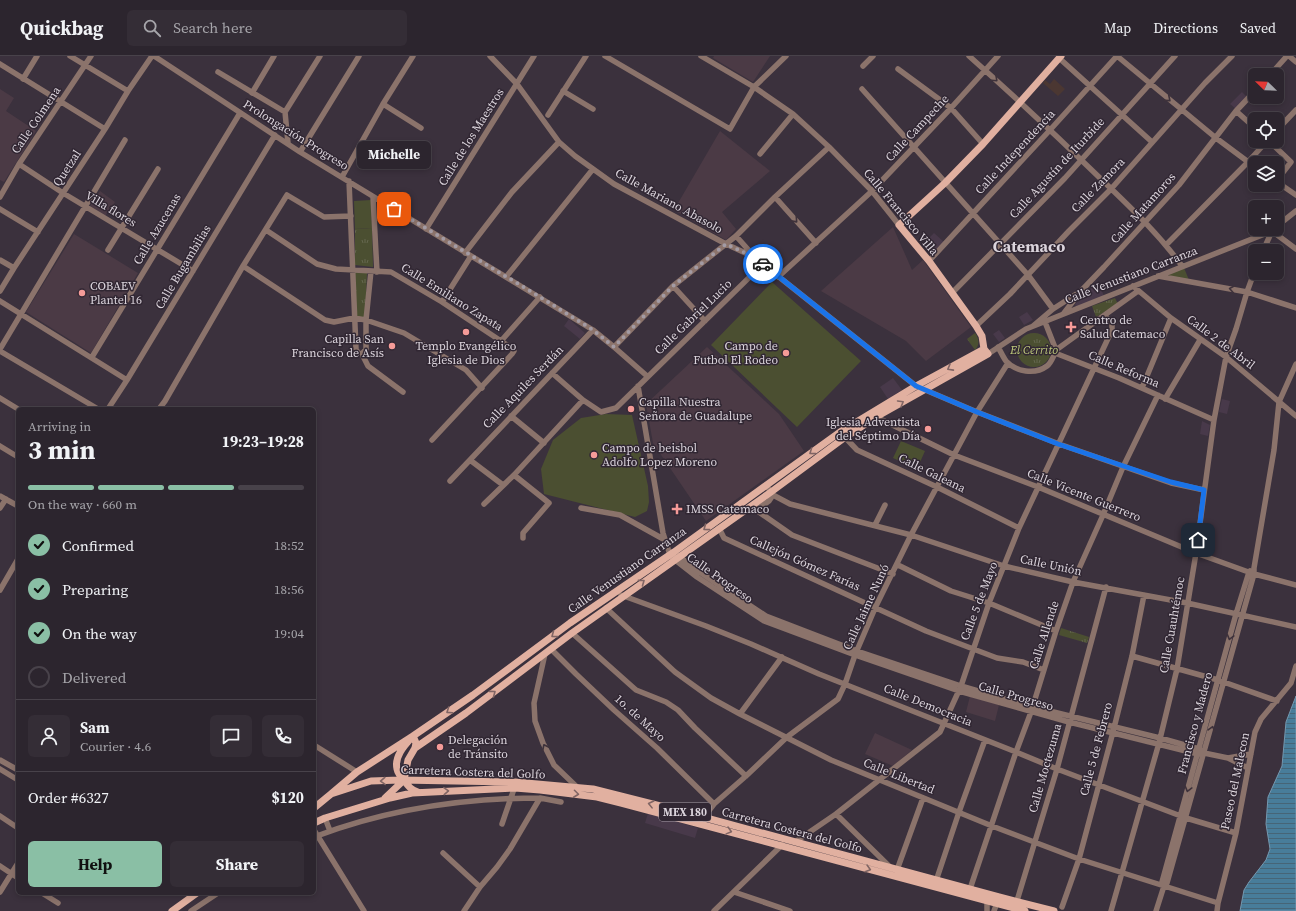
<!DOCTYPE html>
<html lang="en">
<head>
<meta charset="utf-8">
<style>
  :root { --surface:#2c252e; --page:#342d36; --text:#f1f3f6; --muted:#a6a5aa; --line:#48424a; --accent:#8abfa5 }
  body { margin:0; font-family:"Source Serif 4",serif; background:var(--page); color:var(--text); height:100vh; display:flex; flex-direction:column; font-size:15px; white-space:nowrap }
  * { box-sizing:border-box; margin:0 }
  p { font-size:13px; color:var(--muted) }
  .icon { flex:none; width:22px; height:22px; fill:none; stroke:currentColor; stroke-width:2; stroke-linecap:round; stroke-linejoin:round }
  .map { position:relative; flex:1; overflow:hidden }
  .sheet { position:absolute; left:16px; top:351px; width:300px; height:488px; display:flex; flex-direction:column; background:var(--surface); border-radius:6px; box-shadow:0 2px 6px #0003,0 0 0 1px var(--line) }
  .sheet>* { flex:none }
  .needle { width:26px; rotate:293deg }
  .fabs { position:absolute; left:1248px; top:12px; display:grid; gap:8px }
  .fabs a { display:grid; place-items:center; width:36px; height:36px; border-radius:6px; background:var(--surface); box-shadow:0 2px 6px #0003,0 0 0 1px var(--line); font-size:20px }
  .pin { position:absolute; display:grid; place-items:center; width:34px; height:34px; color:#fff; margin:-17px; border-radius:8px; box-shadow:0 2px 6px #0006 }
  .courier { position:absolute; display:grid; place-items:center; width:40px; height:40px; margin:-20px; border:3px solid #1a73e8; border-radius:50%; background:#fff; color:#222; box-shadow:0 1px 5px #0007 }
  .bubble { position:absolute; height:28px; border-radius:6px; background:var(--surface); box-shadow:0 2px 6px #0003,0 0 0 1px var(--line); font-size:13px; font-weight:700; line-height:28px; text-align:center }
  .overview em { font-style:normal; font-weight:700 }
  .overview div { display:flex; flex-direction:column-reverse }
  .overview { display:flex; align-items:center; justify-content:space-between; height:68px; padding:0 12px }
  h1 { font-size:26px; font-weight:700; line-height:30px }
  .bar { display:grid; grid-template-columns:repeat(4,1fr); gap:6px 4px; align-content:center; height:48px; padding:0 12px }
  .bar i { height:5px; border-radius:3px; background:var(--line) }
  .bar .selected { background:var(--accent) }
  .bar p { grid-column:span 4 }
  .line { display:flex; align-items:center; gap:10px; padding:0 12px; border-top:1px solid var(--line) }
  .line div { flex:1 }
  .round { display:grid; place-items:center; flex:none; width:42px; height:42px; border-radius:6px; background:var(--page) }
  ol { padding:0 12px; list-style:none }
  li { display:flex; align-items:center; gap:12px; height:44px }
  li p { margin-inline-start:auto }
  li .icon { padding:4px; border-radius:50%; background:var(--accent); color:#111; stroke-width:4 }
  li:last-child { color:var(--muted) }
  li i { width:22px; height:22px; border:2px solid var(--line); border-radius:50% }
  .action { display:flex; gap:8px; margin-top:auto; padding:8px 12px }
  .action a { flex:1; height:46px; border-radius:6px; background:var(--accent); color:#111; font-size:16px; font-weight:700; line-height:46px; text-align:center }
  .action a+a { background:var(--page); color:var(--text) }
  header { display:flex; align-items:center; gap:24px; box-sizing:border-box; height:56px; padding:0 20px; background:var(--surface); border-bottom:1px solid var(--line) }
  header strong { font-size:19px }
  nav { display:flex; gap:22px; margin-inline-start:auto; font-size:14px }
  .search { width:280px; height:36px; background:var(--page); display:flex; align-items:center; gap:10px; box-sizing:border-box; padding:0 14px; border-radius:6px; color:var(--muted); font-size:15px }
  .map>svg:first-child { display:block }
</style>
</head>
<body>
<header>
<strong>Quickbag</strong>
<div class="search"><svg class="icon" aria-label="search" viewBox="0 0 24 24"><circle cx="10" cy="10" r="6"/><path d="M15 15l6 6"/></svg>Search here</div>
<nav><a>Map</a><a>Directions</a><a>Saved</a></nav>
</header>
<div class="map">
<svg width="1296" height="855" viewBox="0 0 1296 855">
  <defs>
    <pattern id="park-tufts" width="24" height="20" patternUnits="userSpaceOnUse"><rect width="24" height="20" fill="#4b4f31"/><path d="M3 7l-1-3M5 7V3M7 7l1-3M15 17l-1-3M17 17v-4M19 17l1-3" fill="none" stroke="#64674e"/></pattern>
    <pattern id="water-rules" width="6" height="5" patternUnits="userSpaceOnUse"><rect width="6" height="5" fill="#487d9a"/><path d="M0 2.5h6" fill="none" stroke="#466577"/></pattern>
  </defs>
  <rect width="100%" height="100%" fill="#3b313d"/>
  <path fill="#48394a" d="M1242,36L1247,41L1236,53L1230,48Z
    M934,177L944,186L936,194L927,184Z
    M1098,226L1104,240L1076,251L1075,248Z
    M1027,256L1033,264L1024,269L1019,261Z
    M569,263L585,277L580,283L564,270Z
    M999,274L1005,282L999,286L993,278Z
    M893,322L902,334L888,343L880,331Z
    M1222,343L1230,345L1227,358L1219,356Z
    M1202,365L1210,369L1208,380L1200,378Z
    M648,757L698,772L695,782L645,767Z"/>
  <path fill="#4b3732" d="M1054,23L1065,33L1058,40L1043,27L1045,24L1050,28Z"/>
  <path fill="#4b3a45" d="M714,0H770L753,26L713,2Z
    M0,33L14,42L6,55L36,75L4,126L0,124Z
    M720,75L770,115L722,156L736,173L726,184L674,154Z
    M100,135L115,146L105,160L90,150Z
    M893,171L912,214L923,204L971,271L926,305L906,285L821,235Z
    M74,178L138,217L91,297L26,256Z
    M707,291L779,358L804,395L706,465L653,387L646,348Z
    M970,640L999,649L995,665L966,656Z
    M875,677L912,694L893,710L865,698Z"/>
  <path fill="url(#park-tufts)" d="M372,172L373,211L355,209V173Z
    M1184,212L1189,224L1166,219Z
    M355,216L367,217L365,261H356Z
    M1115,242L1118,248L1096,261L1092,250Z
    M975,277C979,282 980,289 975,294L967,283Z
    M1017 294a17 17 0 1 1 34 0a17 17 0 1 1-34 0Z
    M1061,572L1089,581L1087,587L1059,579Z"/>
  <path fill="#4b4f31" d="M371,144L372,172L355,173L354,145Z
    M772,226L861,305L797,371L711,289Z
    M606,358L632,359L648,430L649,446L647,455L635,461L544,438L541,413L553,384L581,362Z
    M901,385L925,395L917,413L893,402Z"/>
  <path fill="url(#water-rules)" stroke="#7497ae" d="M1296,640V855H1240L1244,834L1249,826L1266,804L1270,793L1266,768L1268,741L1282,710L1286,666Z"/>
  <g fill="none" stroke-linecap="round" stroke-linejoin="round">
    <path stroke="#8b736b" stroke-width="5.5" d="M70,0L128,35
      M154,0L300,96L593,274L614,291L647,320
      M490,0L517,28L559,86L575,100L614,128L726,188L754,201L916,330L977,356L1059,388L1171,427L1204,434
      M605,0L730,73L754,31L786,0
      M701,0L754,31L793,58L829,91L872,135L899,169
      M969,0C1014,40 1058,81 1101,123C1130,151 1158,177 1182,210
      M1117,0L1216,82L1255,111
      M1289,0L1296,6
      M1059,2L1152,86
      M0,8L105,73
      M863,10L873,0
      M898,13L951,52L983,88
      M218,16L285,56
      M1270,19L1287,0
      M23,23L37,0
      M862,33L1028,219L1053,253
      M563,35L593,53
      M252,37L274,0
      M383,48L421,72
      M1236,55L1255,72
      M285,56L320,0
      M285,56L288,87
      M548,59L586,0
      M1277,74L1296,54
      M1269,85L1291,106L1277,124
      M300,96L359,0
      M760,98L793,58
      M19,108L63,137L193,215
      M342,121L383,48L413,0
      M349,125L356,293L358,297L362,298L368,310L403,336
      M1277,126L1296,139
      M0,141L19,108L91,0
      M373,141L377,216
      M775,141L816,187
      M0,153L38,176
      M1277,170L1296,155
      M426,173L534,0
      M266,174L317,208L336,213L391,216L442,246L513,293L514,295L512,298L432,384
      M736,180L753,199
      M1166,189L1248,106L1267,85
      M108,194L158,113
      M1263,195L1272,175L1296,193
      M465,197L512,136L559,86
      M0,204L14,212
      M929,205L1050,74L1117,0
      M243,210L325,264L334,266L354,262L366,264L404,277L466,314L482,332
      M1158,220L1247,236L1296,252
      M506,221L593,113
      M778,221L872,135L951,52L998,0
      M673,230L705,265
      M1133,230L1171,262L1226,301L1296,360
      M0,235L14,212L105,73L128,35L152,0
      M952,237L1065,122L1175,0
      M0,245L127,324
      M442,246L471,200
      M1064,257L1078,239
      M1045,266L1056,294V296
      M976,270L1010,238L1069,175L1111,133L1205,27L1232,0
      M1033,270L1053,253L1081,235L1104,211L1179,129L1236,55L1255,35
      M501,285L540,241
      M614,291L673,230L736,180L775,141L829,91
      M998,291C1001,296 1003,301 1006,305C1016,316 1035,319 1047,310C1051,307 1053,301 1055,297
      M0,293L125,84
      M1056,294L1138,235
      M0,295L98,353
      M1055,297L1119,322L1214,364
      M362,298L366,293V264L371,215
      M988,298L1026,273L1272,175L1274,173
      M92,301L240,57
      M552,317L583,344L601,356L616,352L763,208
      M638,330L663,477L670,499L674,503L697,521L764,565L855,599L959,635L1069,666L1198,698L1204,697
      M1142,332L1171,262
      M0,342L18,353
      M1165,343L1200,284
      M108,353L127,324L275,79
      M159,353L165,345L243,210L287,139L324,161L351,160
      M511,360L544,387
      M874,360L954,399L1038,431L1196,497L1254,518L1296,529
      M840,376L857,394L937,431L1019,472
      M0,390L18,401
      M470,404L503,429
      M514,419L549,447L523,477V482
      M450,425L593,274
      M766,429L773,439L790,448L911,479L1004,510L1073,526L1187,547L1296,571
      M773,439L769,445L756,454L792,479L893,518
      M0,440L18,450
      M484,448L514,419L583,344
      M0,452L6,443
      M581,452L620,459L665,484
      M875,469L885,449
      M719,472L724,482L926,575L997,602L1023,606L1044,614
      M677,499L701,517L766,560L857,595L961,630L1033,651L1160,682L1199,693L1204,697L1228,702L1248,712
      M898,509L951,535L989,547L1056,575
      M0,534L18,503
      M621,539L706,570L751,588L819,618L1016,696L1057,713L1186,762L1236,777
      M606,552L675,616L711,642L740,658L831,704L992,770L1079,803L1218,847
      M572,577L636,634L666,646L678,654L695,672L746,720
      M551,593L576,618L614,654L657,692L714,748
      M545,598L534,647L535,665L543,687L554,709L578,732
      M1132,600L1218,624L1277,645
      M740,658L782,601
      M314,689L357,716
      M1228,702L1251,698
      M0,704L18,714
      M0,713L18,724
      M836,758L890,811
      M0,760L18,772
      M325,762L330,775
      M502,768L515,730
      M702,768L704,761L714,748L746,720L787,681L838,643L845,628L855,599L876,550L911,479L977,356L1008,307
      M314,774L364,855
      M314,781C388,753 461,742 540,742
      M795,786L836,758L940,676L961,630L989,547L1019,472L1112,274V269L1105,259
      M443,797L480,831
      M0,810L18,822
      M897,814L923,742
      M936,825L959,756L985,684
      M1164,830L1167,827L1254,518V512L1274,394L1279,346L1296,308
      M970,833L1016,696L1031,656L1056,575L1073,526L1103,459L1123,411L1158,339
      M0,836L18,807
      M734,836L790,855
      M42,837L58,847
      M1016,848L1057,713L1106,531
      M1062,851L1079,803L1113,676L1132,600L1144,539
      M191,855L218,837
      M464,855L480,831L497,811L510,793L540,742L561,746
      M714,855L782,789
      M987,855V842
      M994,855L998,844
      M1111,855L1159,687L1177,613L1196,497L1214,364L1226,301L1236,273L1247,236L1255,214
      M1156,855L1164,830L1162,826L1236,558L1249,516L1250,515
      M1217,855L1218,847L1236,777L1255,676L1261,663L1291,627L1296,610"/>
    <path stroke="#e1b0a0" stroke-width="7" d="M984,293L982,280L976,270L929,205L899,169L945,127L983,88L1061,0
      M415,692L466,657L572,577L771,436L844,382L876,361L988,298L984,293
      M331,738L357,716L413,680L473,639L570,567L674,496L840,376L916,330L984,293
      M385,742L404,724L408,704L415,692L416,687L413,680C405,689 394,700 397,713C398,718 401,721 404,724C408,730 411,734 418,736
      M314,752L331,738L371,725L400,724L515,726L593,733L688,757L999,841L1054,855
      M314,767L325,762L390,742L412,737L515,732L540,734L597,741L621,747L1025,855
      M172,855L197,837"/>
  </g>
  <defs><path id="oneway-chevron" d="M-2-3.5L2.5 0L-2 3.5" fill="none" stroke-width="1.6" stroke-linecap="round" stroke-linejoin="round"/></defs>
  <g stroke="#3e323b">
    <use href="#oneway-chevron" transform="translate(995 23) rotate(43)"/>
    <use href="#oneway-chevron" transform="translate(1168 43) rotate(40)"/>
    <use href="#oneway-chevron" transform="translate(795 164) rotate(48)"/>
    <use href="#oneway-chevron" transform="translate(1232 233) rotate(-170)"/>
    <use href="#oneway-chevron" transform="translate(1230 581) rotate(105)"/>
    <use href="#oneway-chevron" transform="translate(1212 673) rotate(-74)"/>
    <use href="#oneway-chevron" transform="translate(545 691) rotate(-116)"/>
    <use href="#oneway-chevron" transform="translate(1188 733) rotate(105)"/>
  </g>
  <g stroke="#806564">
    <use href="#oneway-chevron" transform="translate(950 312) rotate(151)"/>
    <use href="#oneway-chevron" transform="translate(901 347) rotate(-30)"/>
    <use href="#oneway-chevron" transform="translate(812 396) rotate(144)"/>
    <use href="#oneway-chevron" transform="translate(706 472) rotate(144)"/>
    <use href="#oneway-chevron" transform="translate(642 526) rotate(-36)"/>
    <use href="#oneway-chevron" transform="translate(554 579) rotate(143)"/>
    <use href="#oneway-chevron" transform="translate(493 637) rotate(-37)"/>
    <use href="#oneway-chevron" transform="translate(449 655) rotate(146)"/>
    <use href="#oneway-chevron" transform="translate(383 725) rotate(178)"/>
    <use href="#oneway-chevron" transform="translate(446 735) rotate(-3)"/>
    <use href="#oneway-chevron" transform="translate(576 738) rotate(7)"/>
    <use href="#oneway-chevron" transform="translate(651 748) rotate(-166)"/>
    <use href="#oneway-chevron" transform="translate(729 775) rotate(15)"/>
    <use href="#oneway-chevron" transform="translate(868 813) rotate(16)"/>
  </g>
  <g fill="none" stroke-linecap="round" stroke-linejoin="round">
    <path stroke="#a39ba4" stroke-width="4" stroke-dasharray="0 7.2" d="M394,153L540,241L593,274L614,291L673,230L726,188L754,201L763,208"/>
    <path stroke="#1a73e8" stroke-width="5" d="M763,208L916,330L977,356L1058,388L1171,426L1204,434L1198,484"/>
  </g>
  <g fill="#f59b98" stroke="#312733" stroke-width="1.5">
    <circle cx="82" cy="237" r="4"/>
    <path d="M1069 265h4v4h4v4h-4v4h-4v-4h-4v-4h4z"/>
    <circle cx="466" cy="276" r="4"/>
    <circle cx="392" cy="290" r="4"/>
    <circle cx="786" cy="297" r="4"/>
    <circle cx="631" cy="353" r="4"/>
    <circle cx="928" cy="373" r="4"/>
    <circle cx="594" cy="399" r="4"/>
    <path d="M675 447h4v4h4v4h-4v4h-4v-4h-4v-4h4z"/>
    <circle cx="440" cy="691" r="4"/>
  </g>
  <g text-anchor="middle" stroke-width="3" stroke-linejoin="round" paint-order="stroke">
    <rect fill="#312733" stroke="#a8a0a9" stroke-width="1" x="659" y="747" width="52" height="18" rx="3"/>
    <g font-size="11" font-weight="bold" fill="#dbd4dc">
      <text x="685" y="760">MEX 180</text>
    </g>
    <g font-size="12" fill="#dbd4dc" stroke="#312733">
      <text transform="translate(36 64) rotate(-56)" y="4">Calle Colmena</text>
      <text transform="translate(917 72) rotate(-47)" y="4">Calle Campeche</text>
      <text transform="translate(296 79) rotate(32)" y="4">Prolongación Progreso</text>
      <text transform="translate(471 81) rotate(-58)" y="4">Calle de los Maestros</text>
      <text transform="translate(1015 96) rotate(-47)" y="4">Calle Independencia</text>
      <text transform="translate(67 112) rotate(-57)" y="4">Quetzal</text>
      <text transform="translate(1057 112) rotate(-47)" y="4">Calle Agustín de Iturbide</text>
      <text transform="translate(1098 129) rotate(-46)" y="4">Calle Zamora</text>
      <text transform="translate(669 145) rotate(29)" y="4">Calle Mariano Abasolo</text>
      <text transform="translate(1143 152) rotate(-48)" y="4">Calle Matamoros</text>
      <text transform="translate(111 153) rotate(31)" y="4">Villa flores</text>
      <text transform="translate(901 156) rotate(50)" y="4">Calle Francisco Villa</text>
      <text transform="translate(157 173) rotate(-59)" y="4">Calle Azucenas</text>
      <text transform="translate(183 211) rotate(-59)" y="4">Calle Bugambilias</text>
      <text transform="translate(1131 219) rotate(-21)" y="4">Calle Venustiano Carranza</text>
      <text transform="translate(452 241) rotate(32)" y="4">Calle Emiliano Zapata</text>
      <text transform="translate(693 261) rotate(-44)" y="4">Calle Gabriel Lucio</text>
      <text transform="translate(1221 286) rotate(37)" y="4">Calle 2 de Abril</text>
      <text transform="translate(1124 313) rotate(23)" y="4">Calle Reforma</text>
      <text transform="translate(523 331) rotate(-46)" y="4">Calle Aquiles Serdán</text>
      <text transform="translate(932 417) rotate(26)" y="4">Calle Galeana</text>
      <text transform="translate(1084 439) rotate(22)" y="4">Calle Vicente Guerrero</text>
      <text transform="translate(805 507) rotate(24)" y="4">Callejón Gómez Farías</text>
      <text transform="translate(1051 509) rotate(12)" y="4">Calle Unión</text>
      <text transform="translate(627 514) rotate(-35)" y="4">Calle Venustiano Carranza</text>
      <text transform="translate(720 522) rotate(35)" y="4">Calle Progreso</text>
      <text transform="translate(979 545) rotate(-69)" y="4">Calle 5 de Mayo</text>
      <text transform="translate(866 551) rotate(-65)" y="4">Calle Jaime Nunó</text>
      <text transform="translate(1172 569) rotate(-80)" y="4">Calle Cuauhtémoc</text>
      <text transform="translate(1044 579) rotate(-72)" y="4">Calle Allende</text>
      <text transform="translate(1016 640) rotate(16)" y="4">Calle Progreso</text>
      <text transform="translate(928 649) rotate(22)" y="4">Calle Democracia</text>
      <text transform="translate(640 662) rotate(42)" y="4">1o. de Mayo</text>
      <text transform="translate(1195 667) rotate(-75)" y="4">Francisco y Madero</text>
      <text transform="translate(1096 693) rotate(-75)" y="4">Calle 5 de Febrero</text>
      <text transform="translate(1045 712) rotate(-74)" y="4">Calle Moctezuma</text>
      <text transform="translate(473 716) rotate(2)" y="4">Carretera Costera del Golfo</text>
      <text transform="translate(899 720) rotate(22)" y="4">Calle Libertad</text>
      <text transform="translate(1235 725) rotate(-78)" y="4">Paseo del Malecon</text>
      <text transform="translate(792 774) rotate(15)" y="4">Carretera Costera del Golfo</text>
    </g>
    <g font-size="12" fill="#dbd4dc" stroke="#312733" text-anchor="start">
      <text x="90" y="234">COBAEV<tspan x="90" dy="14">Plantel 16</tspan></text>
      <text x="1080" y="268">Centro de<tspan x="1080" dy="14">Salud Catemaco</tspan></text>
      <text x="384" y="287" text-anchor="end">Capilla San<tspan x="384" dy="14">Francisco de Asís</tspan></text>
      <text x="466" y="294" text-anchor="middle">Templo Evangélico<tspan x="466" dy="14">Iglesia de Dios</tspan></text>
      <text x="778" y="294" text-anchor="end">Campo de<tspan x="778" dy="14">Futbol El Rodeo</tspan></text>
      <text x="639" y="350">Capilla Nuestra<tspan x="639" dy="14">Señora de Guadalupe</tspan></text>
      <text x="920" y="370" text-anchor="end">Iglesia Adventista<tspan x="920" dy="14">del Séptimo Día</tspan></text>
      <text x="602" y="396">Campo de beisbol<tspan x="602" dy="14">Adolfo Lopez Moreno</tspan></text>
      <text x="686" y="457">IMSS Catemaco</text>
      <text x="448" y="688">Delegación<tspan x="448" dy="14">de Tránsito</tspan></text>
    </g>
    <g font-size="12" font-style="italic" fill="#bec97b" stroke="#312733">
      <text x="1034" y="298">El Cerrito</text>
    </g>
    <g font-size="16" font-weight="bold" fill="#dbd4dc" stroke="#312733">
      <text x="1029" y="196">Catemaco</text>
    </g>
  </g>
</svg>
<div class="fabs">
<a><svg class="needle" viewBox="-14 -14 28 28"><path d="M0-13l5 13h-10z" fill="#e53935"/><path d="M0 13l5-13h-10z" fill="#a6a5aa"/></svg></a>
<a><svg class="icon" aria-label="locate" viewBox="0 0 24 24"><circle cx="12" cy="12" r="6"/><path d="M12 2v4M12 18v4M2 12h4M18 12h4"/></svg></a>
<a><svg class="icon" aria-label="layers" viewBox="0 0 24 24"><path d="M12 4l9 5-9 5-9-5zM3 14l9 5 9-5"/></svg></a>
<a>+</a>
<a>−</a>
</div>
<div class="pin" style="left:394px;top:153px;background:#ea580c"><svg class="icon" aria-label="bag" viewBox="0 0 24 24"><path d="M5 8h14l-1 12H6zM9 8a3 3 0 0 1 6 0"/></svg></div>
<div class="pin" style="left:1198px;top:484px;background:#1f2937"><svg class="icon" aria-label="home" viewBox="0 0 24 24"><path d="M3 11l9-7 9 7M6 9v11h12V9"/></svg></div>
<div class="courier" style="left:763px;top:208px"><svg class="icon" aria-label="car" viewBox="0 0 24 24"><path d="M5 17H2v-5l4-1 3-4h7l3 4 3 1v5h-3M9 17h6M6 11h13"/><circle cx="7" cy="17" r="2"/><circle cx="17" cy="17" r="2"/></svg></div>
<div class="bubble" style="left:357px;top:85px;width:74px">Michelle</div>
<section class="sheet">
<div class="overview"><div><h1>3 min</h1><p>Arriving in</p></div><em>19:23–19:28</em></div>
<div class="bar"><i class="selected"></i><i class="selected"></i><i class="selected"></i><i></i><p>On the way · 660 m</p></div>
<ol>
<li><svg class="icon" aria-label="check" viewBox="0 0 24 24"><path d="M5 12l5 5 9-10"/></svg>Confirmed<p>18:52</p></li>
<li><svg class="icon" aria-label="check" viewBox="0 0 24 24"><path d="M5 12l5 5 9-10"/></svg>Preparing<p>18:56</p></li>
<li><svg class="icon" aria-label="check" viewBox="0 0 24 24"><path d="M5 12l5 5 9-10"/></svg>On the way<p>19:04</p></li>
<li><i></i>Delivered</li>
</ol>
<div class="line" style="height:72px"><a class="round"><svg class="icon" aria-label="person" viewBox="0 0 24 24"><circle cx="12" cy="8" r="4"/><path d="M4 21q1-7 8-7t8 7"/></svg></a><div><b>Sam</b><p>Courier · 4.6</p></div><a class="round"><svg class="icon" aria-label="chat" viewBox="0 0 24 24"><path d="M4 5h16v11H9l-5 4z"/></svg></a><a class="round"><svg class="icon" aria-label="phone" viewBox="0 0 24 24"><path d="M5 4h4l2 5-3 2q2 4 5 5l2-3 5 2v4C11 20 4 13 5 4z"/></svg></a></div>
<div class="line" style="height:52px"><div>Order #6327</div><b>$120</b></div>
<div class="action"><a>Help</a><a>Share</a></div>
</section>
</div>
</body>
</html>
